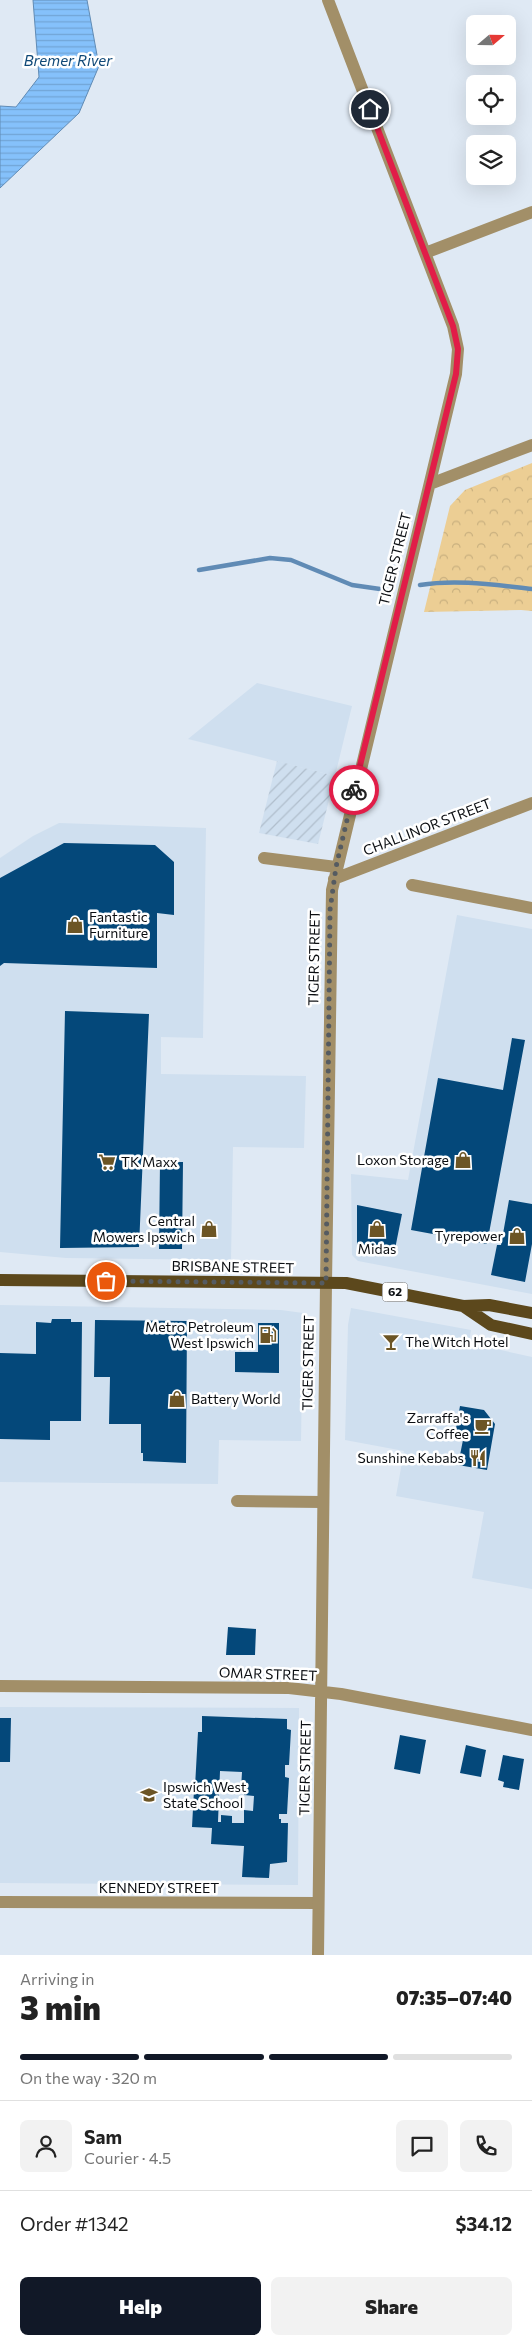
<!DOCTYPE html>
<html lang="en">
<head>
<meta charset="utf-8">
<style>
  :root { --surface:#fff; --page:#f2f2f2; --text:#222; --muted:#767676; --line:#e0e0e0; --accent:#111827 }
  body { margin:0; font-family:Commissioner,sans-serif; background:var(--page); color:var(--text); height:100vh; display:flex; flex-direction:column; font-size:19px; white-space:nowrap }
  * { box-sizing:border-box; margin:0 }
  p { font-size:16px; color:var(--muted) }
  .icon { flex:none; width:28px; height:28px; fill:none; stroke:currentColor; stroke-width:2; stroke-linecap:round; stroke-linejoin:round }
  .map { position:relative; height:1955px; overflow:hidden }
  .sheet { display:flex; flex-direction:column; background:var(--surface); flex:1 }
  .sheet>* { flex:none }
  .needle { width:32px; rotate:70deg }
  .fabs { position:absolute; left:466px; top:15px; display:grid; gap:10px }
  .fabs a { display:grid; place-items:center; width:50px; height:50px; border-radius:8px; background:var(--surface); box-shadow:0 5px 20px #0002; font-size:25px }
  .pin { position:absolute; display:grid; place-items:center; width:42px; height:42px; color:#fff; margin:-21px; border:2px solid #fff; border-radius:50%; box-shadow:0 1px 5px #0007 }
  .courier { position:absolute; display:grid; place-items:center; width:50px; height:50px; margin:-25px; border:4px solid #e11d48; border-radius:50%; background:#fff; color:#222; box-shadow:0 1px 6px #0007 }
  .headline em { font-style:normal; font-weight:800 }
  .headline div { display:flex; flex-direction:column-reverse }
  .headline { display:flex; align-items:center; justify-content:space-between; height:85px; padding:0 20px }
  h1 { font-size:32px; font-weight:800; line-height:38px }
  .bar { display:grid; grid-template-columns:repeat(4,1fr); gap:8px 5px; align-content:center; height:60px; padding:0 20px }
  .bar i { height:6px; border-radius:4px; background:var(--line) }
  .bar .on { background:var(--accent) }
  .bar p { grid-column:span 4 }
  .line { display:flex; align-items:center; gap:12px; padding:0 20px; border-top:1px solid var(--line) }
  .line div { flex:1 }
  .round { display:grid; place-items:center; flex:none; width:52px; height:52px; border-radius:8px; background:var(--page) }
  .cta { display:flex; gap:10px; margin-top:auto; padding:10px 20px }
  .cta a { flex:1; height:58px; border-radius:8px; background:var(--accent); color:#fff; font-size:20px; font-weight:800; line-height:58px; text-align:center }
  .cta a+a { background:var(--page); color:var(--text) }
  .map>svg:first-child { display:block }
</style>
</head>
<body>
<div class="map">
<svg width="532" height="1955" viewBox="0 0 532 1955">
  <defs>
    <pattern id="industrial-furrows" width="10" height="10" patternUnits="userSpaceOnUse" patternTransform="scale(1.25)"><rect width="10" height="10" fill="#cfdfef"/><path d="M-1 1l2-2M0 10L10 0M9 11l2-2" fill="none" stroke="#b0becc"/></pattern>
    <pattern id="forest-crowns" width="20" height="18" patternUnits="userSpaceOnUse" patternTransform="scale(1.25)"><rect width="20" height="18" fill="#ecce94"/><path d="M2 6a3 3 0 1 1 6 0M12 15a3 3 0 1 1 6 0" fill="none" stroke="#c9b07f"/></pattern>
    <pattern id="water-rules" width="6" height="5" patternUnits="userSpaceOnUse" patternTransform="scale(1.25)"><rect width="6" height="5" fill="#85c1fb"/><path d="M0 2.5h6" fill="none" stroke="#72a5d6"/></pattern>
  </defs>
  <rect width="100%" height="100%" fill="#dfe9f4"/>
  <path fill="#cfdfef" d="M257,683L352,706L335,776L188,739Z
    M59,823L206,828L203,1038L161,1037V1074L306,1076L304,1148L233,1147L231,1260L66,1258L0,1252V858L33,836Z
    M457,915L532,929V1294L358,1261L352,1255L351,1174L408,1180Z
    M0,1305L281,1310L303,1313L301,1441L219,1440L218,1484L0,1482Z
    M351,1308L471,1330L469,1343L532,1357V1589L472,1578L484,1512L396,1496L404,1451L345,1440L348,1325Z
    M0,1707L299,1708L298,1885L0,1883Z"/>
  <path fill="url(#industrial-furrows)" d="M277,761L335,776L318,844L259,833Z"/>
  <path fill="url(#forest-crowns)" d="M532,463V611L521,610L424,612L450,506L465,490Z"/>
  <path fill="url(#water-rules)" stroke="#608bb5" d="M33,0H87L99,66L79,113L0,188V106L16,107L39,77Z"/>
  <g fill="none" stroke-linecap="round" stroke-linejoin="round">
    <path stroke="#608bb5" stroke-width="4.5" d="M199,570L270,558L291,560L352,585L380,589
      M420,585C457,579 495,585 532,589"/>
  </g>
  <path fill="#04487a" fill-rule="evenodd" d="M64,843L155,845L174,862V915L157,913V968L4,963L0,966V878Z
    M65,1011L149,1014L139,1247L60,1248Z
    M512,1038L525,1040L487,1244L411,1230L438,1078L503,1090Z
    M160,1162H183L182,1249H159Z
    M509,1200L532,1204V1244L525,1282L491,1275L497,1245H501Z
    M357,1205L402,1214L394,1254L357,1247Z
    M52,1319H71V1322H82L81,1421H50V1440L0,1439V1353L36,1354V1322L51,1323Z
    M95,1320L187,1321L186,1463L143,1461V1453H141V1424H109L110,1377H94Z
    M258,1323H279V1373L235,1372V1352H258Z
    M460,1406L484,1410L495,1424L487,1470L458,1465L464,1435L455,1434Z
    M228,1627L256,1629L255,1655H226Z
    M202,1716L287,1719V1729L291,1730L289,1765H285V1777L289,1778L287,1814H279V1819H281V1823H288L287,1862L270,1864L269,1878L242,1877L244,1846L211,1844L212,1828L192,1827L194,1790L213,1791V1788L195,1787L198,1732H202ZM220,1771L242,1772L241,1789H245L244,1795L254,1796L253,1811L244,1810V1823H232V1816L221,1815V1822H218Z
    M0,1718H11L10,1762H0Z
    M400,1735L426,1740L420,1774L394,1769Z
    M466,1745L486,1750L481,1777L460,1773Z
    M503,1755L524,1759L519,1790L503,1787L504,1782L498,1780Z"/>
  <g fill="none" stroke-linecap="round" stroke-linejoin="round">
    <path stroke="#a28f68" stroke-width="12" d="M425,253L532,212
      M430,484L532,445
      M264,858L336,867
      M334,879L532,803
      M412,885L532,908
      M326,1283L332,890L456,374L458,349L453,326L328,0
      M237,1501L322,1502
      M0,1902L318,1903"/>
    <path stroke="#a28f68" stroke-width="12" d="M0,1686L289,1688L341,1694L532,1730
      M318,1955L326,1283"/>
    <path stroke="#5c481c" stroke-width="12" d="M0,1280L346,1283L463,1306L489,1305L532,1313
      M463,1306L491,1325L532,1334"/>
  </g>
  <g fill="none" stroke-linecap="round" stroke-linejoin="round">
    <path stroke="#555b61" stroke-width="5" stroke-dasharray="0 9" d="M106,1281L326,1283L330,910L336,867L354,790"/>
    <path stroke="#e11d48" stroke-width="6" d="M354,790L456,374L458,349L453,326L370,109"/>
  </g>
  <defs>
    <g id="shop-bare" transform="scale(1.35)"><path d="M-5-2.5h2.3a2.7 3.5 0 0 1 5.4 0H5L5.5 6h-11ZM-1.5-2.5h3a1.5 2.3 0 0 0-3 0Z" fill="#6c5525" stroke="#fff" stroke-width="2.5" paint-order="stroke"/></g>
    <g id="supermarket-bare" transform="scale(1.35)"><path d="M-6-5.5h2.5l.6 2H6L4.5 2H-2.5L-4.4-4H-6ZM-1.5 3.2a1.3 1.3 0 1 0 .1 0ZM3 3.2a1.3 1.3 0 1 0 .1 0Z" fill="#6c5525" stroke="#fff" stroke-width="2.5" paint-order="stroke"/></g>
    <g id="fuel-bare" transform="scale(1.35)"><path d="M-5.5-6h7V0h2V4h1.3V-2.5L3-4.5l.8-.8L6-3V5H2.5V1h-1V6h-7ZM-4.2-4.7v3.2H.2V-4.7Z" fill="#6c5525" stroke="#fff" stroke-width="2.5" paint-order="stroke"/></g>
    <g id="bar-bare" transform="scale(1.35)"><path d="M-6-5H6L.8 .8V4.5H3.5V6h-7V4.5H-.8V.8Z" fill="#6c5525" stroke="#fff" stroke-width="2.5" paint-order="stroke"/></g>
    <g id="cafe-bare" transform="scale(1.35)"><path d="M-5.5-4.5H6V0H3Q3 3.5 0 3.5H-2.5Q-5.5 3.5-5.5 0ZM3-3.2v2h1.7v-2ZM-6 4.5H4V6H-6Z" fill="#6c5525" stroke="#fff" stroke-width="2.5" paint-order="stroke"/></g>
    <g id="restaurant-bare" transform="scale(1.35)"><path d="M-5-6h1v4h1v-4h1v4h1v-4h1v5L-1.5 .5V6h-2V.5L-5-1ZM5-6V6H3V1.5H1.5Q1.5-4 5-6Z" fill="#6c5525" stroke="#fff" stroke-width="2.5" paint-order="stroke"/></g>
    <g id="school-bare" transform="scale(1.35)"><path d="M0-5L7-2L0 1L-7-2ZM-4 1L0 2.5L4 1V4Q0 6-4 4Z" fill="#6c5525" stroke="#fff" stroke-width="2.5" paint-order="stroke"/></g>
  </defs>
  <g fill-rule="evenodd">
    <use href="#shop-bare" x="75" y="925"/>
    <use href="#shop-bare" x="463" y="1160"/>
    <use href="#supermarket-bare" x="107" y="1162"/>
    <use href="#shop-bare" x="209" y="1229"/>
    <use href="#shop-bare" x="377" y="1229"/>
    <use href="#shop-bare" x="517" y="1236"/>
    <use href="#fuel-bare" x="268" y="1335"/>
    <use href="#bar-bare" x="391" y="1342"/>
    <use href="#shop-bare" x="177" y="1399"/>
    <use href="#cafe-bare" x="483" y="1426"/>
    <use href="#restaurant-bare" x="478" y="1458"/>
    <use href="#school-bare" x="149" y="1795"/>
  </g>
  <g text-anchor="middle" stroke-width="5" stroke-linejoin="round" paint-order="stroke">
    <rect fill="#fff" stroke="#545659" stroke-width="1" x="382.5" y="1282.5" width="25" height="19" rx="4"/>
    <g font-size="12" font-weight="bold" fill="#0b0e12">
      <text x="395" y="1296">62</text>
    </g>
    <g font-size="14" fill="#0b0e12" stroke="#fff">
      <text transform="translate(395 559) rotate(-76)" y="5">TIGER STREET</text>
      <text transform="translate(427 827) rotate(-21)" y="5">CHALLINOR STREET</text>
      <text transform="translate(314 958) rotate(-89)" y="5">TIGER STREET</text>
      <text transform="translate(233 1267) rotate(1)" y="5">BRISBANE STREET</text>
      <text transform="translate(308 1363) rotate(-89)" y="5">TIGER STREET</text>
      <text transform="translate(268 1674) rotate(2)" y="5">OMAR STREET</text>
      <text transform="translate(305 1768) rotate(-89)" y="5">TIGER STREET</text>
      <text x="159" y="1893">KENNEDY STREET</text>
    </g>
    <g font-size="14" fill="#0b0e12" stroke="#fff" text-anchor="end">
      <text x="89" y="922" text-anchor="start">Fantastic<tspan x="89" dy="16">Furniture</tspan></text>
      <text x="449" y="1165">Loxon Storage</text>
      <text x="121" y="1167" text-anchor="start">TK Maxx</text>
      <text x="195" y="1226">Central<tspan x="195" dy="16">Mowers Ipswich</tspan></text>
      <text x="503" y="1241">Tyrepower</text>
      <text x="377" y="1254" text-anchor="middle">Midas</text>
      <text x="254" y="1332">Metro Petroleum<tspan x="254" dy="16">West Ipswich</tspan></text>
      <text x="405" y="1347" text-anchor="start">The Witch Hotel</text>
      <text x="191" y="1404" text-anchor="start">Battery World</text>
      <text x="469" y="1423">Zarraffa's<tspan x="469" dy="16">Coffee</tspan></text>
      <text x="464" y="1463">Sunshine Kebabs</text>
      <text x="163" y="1792" text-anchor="start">Ipswich West<tspan x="163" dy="16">State School</tspan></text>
    </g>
    <g font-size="15" font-style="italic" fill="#104977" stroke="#fff">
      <text x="68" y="66">Bremer River</text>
    </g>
  </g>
</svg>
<div class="fabs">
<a><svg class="needle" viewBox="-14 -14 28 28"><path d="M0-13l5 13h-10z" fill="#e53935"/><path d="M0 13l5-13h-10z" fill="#767676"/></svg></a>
<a><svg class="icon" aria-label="locate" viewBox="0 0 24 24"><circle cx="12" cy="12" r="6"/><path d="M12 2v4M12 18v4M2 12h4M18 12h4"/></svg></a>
<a><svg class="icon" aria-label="layers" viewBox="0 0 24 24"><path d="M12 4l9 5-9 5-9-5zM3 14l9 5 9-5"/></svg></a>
</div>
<div class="pin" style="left:106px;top:1281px;background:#ea580c"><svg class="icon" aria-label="bag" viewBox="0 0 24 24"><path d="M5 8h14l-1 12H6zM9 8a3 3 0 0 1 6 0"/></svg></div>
<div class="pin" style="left:370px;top:109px;background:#1f2937"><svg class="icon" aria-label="home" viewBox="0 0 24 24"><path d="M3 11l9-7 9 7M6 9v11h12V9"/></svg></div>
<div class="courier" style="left:354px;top:790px"><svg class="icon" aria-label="bike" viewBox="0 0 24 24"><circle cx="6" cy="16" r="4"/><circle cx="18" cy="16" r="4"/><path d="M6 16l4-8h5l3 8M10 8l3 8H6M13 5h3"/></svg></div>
</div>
<section class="sheet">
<div class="headline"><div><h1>3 min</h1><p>Arriving in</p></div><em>07:35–07:40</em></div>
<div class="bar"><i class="on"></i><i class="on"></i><i class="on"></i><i></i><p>On the way · 320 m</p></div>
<div class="line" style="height:90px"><a class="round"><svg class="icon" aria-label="person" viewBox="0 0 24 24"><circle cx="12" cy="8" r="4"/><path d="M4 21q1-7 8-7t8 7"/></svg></a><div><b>Sam</b><p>Courier · 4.5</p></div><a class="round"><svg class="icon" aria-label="chat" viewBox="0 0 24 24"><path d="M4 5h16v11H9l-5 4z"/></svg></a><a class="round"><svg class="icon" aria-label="phone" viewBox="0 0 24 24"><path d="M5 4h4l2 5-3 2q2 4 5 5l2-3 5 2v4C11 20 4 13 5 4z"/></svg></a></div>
<div class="line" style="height:65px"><div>Order #1342</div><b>$34.12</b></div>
<div class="cta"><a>Help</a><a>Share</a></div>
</section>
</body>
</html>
